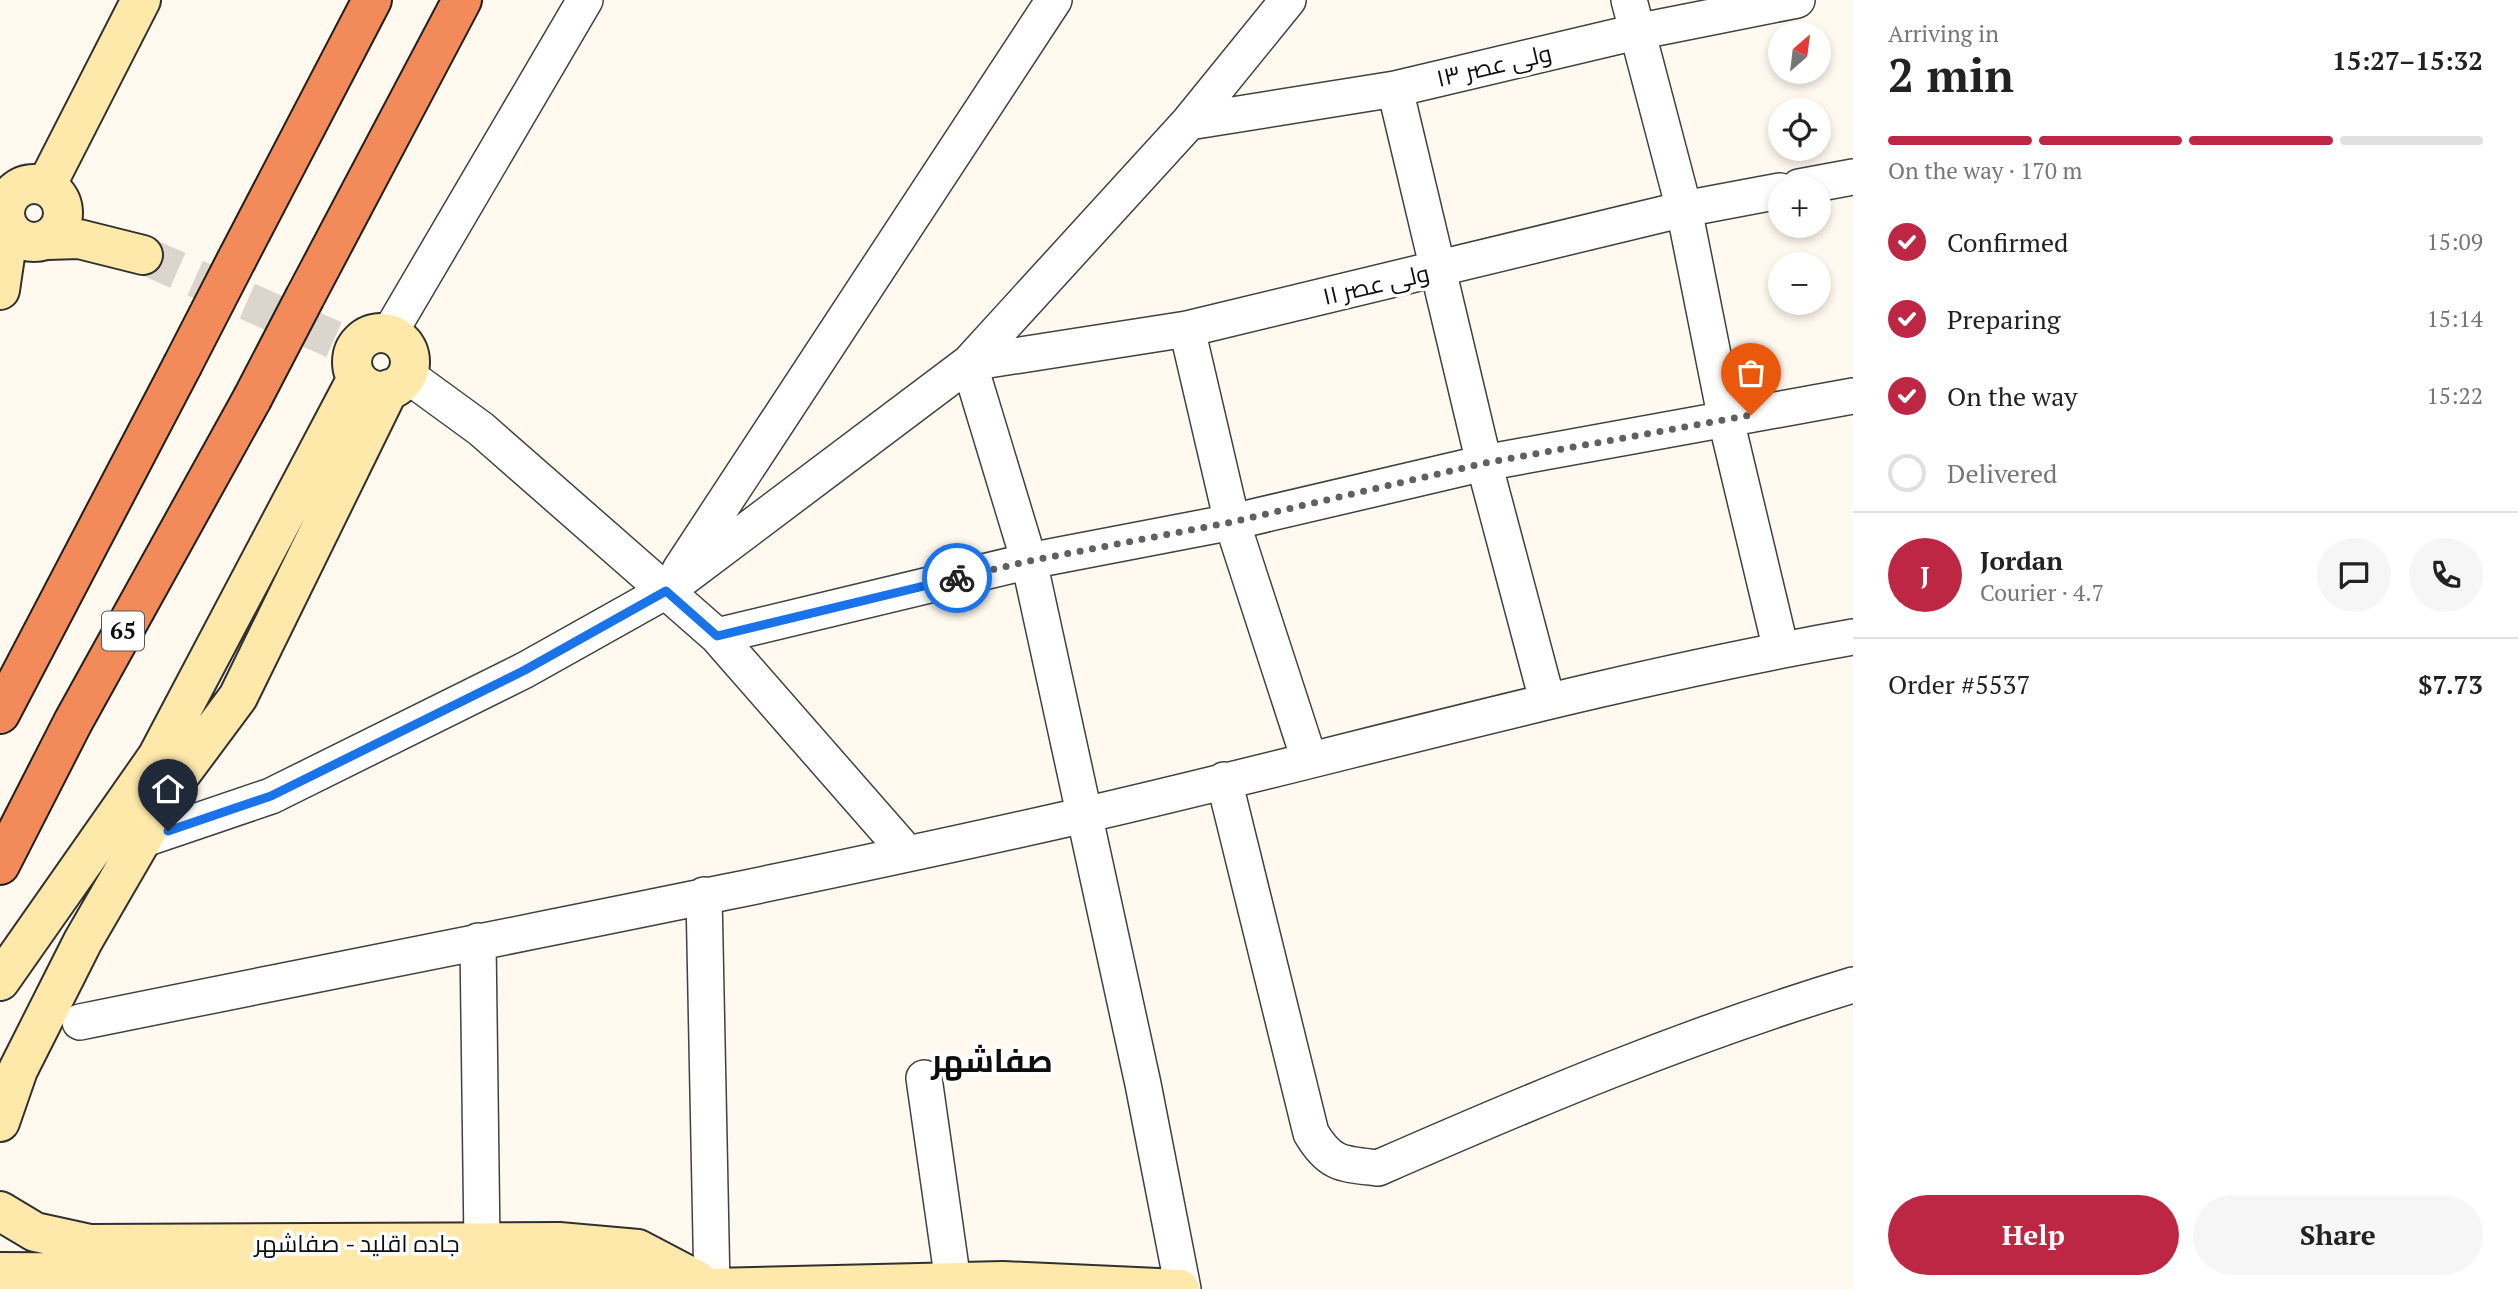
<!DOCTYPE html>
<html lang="en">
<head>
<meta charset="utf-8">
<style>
  :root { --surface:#fff; --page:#f6f6f6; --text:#222; --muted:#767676; --line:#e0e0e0; --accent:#bd2744 }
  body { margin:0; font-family:"PT Serif",Cairo,serif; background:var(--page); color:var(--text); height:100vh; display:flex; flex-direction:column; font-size:26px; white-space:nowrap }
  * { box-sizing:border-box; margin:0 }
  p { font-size:23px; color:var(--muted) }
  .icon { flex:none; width:38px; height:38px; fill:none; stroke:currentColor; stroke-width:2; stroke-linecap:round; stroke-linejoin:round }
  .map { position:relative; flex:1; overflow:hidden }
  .drawer { display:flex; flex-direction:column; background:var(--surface); width:665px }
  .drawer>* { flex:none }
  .needle { width:46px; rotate:28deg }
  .controls { position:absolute; left:1768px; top:21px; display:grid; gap:14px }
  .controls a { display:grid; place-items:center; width:63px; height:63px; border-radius:50%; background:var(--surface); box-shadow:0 4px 10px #0003; font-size:35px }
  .pin { position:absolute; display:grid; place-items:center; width:60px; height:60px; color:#fff; margin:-72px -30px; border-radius:50% 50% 50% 0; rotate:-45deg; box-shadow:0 0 7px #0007 }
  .pin .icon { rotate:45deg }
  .courier { position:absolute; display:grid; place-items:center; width:70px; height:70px; margin:-35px; border:5px solid #1a73e8; border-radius:50%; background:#fff; color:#222; box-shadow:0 2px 9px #0007 }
  .head em { font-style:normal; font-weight:700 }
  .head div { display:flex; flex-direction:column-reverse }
  .head { display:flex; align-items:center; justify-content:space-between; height:119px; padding:0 35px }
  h1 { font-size:46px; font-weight:700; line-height:52px }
  .bar { display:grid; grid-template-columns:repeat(4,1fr); gap:10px 7px; align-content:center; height:84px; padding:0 35px }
  .bar i { height:9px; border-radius:5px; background:var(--line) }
  .bar .selected { background:var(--accent) }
  .bar p { grid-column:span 4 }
  .line { display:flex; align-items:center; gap:18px; padding:0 35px; border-top:2px solid var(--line) }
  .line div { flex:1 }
  .round { display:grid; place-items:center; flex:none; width:74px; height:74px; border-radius:37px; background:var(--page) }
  ol { padding:0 35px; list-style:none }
  li { display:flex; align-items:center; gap:21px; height:77px }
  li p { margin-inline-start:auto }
  li .icon { padding:7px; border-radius:50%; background:var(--accent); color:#fff; stroke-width:4 }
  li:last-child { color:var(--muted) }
  li i { width:38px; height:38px; border:4px solid var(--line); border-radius:50% }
  .button { display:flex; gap:14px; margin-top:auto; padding:14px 35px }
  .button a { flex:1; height:80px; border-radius:42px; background:var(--accent); color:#fff; font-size:28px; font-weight:700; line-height:80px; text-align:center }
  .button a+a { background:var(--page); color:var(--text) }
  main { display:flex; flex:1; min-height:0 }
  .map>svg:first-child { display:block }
</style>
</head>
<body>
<main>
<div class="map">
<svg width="1853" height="1289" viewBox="0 0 1853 1289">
  <rect width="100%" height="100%" fill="#fff9ef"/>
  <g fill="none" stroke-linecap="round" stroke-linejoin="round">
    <path stroke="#dbd6cd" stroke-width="38" stroke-dasharray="38 19" stroke-linecap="butt" d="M143,255L355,349"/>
    <g stroke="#414141" stroke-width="38">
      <path id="street" d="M1629,0L1684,209L1726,420L1781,650
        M1395,89L1484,463L1547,700
        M1189,122L1395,89L1636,32L1797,0
        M1799,187L1853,177
        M1187,329L1232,522L1309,759
        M389,334L585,0
        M407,375L481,429L717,636L907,853
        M680,570L1054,0
        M717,636L1029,561L1232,522L1484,463L1853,396
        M1224,780L1311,1133C1330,1165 1342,1164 1378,1168C1533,1100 1690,1034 1853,985
        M124,846L271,796L525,670L666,591L969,363L1189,122L1288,0
        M704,895L712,1288
        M478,941L482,1244
        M80,1022C414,954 749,891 1080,816C1338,757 1592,683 1853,637
        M924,1078L953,1282
        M1183,1289L1143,1084L1029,561L969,363L1187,329L1684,209L1780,191"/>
    </g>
    <g stroke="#303030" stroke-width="42">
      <path id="secondary" d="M5 213a29 29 0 1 1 58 0a29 29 0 1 1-58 0Z
        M46,186L141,0
        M47,240L79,239L143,255
        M0,290L5,256V216
        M352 362a29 29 0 1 1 58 0a29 29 0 1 1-58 0Z
        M0,981L157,757L357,378
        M0,1122L18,1070L83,941L177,779L238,697L389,389
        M0,1211L35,1232L90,1244L559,1242L638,1249L697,1280
        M0,1272L530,1275L712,1288L1003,1281L1180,1289"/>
    </g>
    <g stroke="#1f1f1f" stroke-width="42">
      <path id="highway" d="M237,259L372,0
        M305,297L462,0
        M0,714L182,366
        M0,865L73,722L252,399"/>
    </g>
    <use href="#street" stroke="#fff" stroke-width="35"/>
    <use href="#secondary" stroke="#fee9ab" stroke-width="38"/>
    <use href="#highway" stroke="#f28a5a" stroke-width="38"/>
    <g stroke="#1f1f1f" stroke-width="42" stroke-linecap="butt">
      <path id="highway-bridge" d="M182,366L237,259
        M252,399L305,297"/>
    </g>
    <use href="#highway-bridge" stroke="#f28a5a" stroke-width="38"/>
  </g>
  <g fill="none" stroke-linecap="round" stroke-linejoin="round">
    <path stroke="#62605d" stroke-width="7" stroke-dasharray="0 12.6" d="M957,578L1029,561L1232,522L1485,463L1751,415"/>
    <path stroke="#1a73e8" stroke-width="9" d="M168,831L271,796L525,670L666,591L717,636L957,578"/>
  </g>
  <g text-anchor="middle" stroke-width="7" stroke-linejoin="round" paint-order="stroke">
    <rect fill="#fff" stroke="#565656" stroke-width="2" x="102" y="611.5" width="42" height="39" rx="5"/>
    <g font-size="23" font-weight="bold" fill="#0e0e0e">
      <text x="123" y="639">65</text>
    </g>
    <g font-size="24" fill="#0e0e0e" stroke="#fff">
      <text transform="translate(1494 66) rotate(-13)" y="8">ولی عصر ۱۳</text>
      <text transform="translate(1376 285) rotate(-13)" y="8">ولی عصر ۱۱</text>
      <text x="357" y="1252">جاده اقلید - صفاشهر</text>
    </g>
    <g font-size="32" font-weight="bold" fill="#0e0e0e" stroke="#fff">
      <text x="992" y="1072">صفاشهر</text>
    </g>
  </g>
</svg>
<div class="controls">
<a><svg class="needle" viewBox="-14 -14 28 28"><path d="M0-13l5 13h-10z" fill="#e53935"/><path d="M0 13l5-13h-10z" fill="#767676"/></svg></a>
<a><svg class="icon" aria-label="locate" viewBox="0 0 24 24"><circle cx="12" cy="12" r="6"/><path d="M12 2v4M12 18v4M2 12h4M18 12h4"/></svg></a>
<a>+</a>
<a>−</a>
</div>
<div class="pin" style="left:1751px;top:415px;background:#ea580c"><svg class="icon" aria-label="bag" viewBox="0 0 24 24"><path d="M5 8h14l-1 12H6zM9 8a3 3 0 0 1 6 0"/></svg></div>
<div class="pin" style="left:168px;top:831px;background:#1f2937"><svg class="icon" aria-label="home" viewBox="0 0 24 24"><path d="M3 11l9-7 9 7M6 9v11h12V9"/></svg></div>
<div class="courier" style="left:957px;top:578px"><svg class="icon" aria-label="bike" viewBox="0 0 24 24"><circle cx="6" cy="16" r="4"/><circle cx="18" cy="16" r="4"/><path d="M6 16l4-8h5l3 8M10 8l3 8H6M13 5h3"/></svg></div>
</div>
<section class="drawer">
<div class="head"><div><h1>2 min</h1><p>Arriving in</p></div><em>15:27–15:32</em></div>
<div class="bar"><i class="selected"></i><i class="selected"></i><i class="selected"></i><i></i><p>On the way · 170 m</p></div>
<ol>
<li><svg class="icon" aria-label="check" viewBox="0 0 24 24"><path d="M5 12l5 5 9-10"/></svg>Confirmed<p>15:09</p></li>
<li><svg class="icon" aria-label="check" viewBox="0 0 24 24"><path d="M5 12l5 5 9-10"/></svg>Preparing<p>15:14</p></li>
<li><svg class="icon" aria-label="check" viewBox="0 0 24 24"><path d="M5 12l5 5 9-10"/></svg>On the way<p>15:22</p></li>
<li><i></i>Delivered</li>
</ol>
<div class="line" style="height:126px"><b class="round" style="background:var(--accent);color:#fff">J</b><div><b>Jordan</b><p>Courier · 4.7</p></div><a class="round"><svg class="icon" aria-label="chat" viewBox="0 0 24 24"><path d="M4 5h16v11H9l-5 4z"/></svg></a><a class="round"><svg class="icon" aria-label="phone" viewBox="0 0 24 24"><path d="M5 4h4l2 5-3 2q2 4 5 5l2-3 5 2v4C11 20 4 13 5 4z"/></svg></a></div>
<div class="line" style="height:91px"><div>Order #5537</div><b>$7.73</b></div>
<div class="button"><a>Help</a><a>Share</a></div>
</section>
</main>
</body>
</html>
